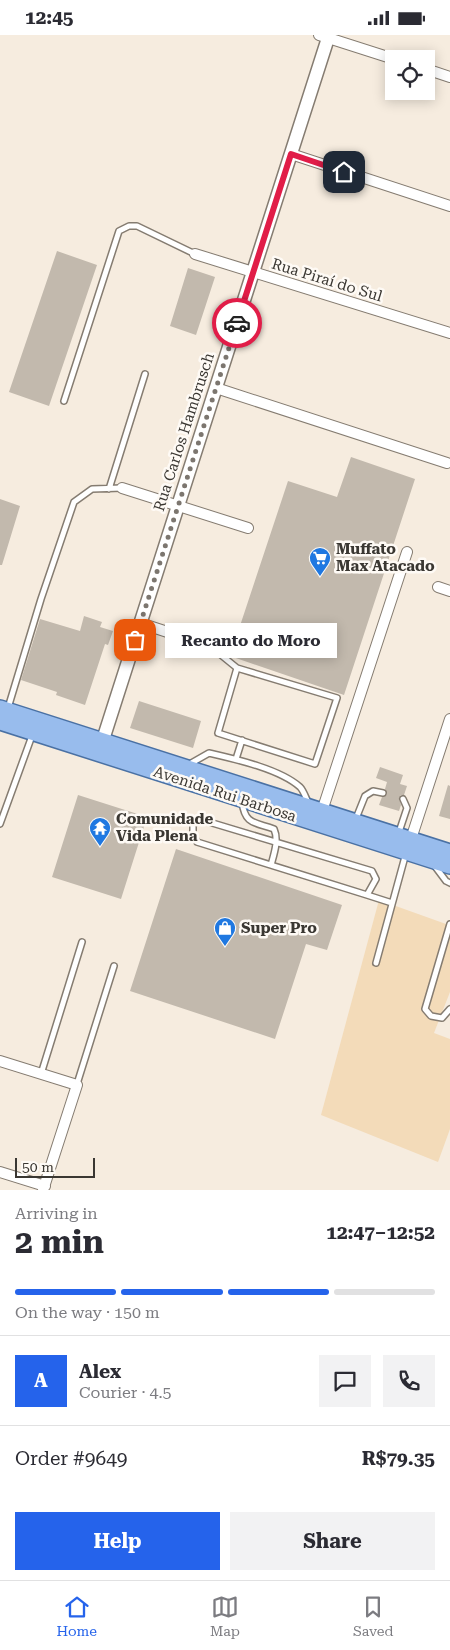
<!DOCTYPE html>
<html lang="en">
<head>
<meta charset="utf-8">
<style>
  :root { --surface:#fff; --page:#f2f2f3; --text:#2b2b33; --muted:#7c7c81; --line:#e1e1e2; --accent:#2563eb }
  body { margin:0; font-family:"Roboto Serif",serif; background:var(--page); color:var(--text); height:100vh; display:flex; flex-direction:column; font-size:19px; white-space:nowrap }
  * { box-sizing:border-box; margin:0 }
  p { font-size:16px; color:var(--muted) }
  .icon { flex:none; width:28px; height:28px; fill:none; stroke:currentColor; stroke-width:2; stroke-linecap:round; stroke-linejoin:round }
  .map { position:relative; height:1155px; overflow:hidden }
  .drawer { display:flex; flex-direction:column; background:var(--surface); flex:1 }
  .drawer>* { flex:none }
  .controls { position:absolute; left:385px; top:15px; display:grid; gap:10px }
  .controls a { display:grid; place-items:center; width:50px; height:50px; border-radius:0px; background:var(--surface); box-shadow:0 2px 12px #0003; font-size:25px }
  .scale { position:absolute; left:15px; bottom:12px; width:80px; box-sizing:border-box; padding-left:5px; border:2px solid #3a3732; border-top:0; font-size:14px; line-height:18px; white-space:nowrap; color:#3a3732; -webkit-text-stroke:4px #fefaf5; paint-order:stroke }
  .pin { position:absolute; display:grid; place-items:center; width:42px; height:42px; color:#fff; margin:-21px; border-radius:10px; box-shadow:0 2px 8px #0006 }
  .courier { position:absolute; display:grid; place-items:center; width:50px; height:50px; margin:-25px; border:4px solid #e11d48; border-radius:50%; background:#fff; color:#222; box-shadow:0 1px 6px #0007 }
  .bubble { position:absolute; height:35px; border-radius:0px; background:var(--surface); box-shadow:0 2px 12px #0003; font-size:16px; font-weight:700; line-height:35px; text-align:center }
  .headline em { font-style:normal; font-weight:700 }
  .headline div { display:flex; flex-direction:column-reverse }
  .headline { display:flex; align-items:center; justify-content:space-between; height:85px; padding:0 15px }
  h1 { font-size:32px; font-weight:700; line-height:38px }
  .bar { display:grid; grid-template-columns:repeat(4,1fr); gap:8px 5px; align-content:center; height:60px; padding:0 15px }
  .bar i { height:6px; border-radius:4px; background:var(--line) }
  .bar .on { background:var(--accent) }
  .bar p { grid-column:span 4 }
  .line { display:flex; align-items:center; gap:12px; padding:0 15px; border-top:1px solid var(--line) }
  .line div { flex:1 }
  .round { display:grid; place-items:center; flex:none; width:52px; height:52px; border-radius:0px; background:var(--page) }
  .cta { display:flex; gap:10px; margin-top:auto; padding:10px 15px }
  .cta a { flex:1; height:58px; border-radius:0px; background:var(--accent); color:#fff; font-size:20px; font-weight:700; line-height:58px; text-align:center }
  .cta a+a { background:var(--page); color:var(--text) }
  .status { display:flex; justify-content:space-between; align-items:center; height:35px; padding:0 25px; background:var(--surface); direction:ltr }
  .status svg { height:14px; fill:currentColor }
  .tab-bar { display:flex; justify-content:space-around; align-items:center; height:70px; border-top:1px solid var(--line); background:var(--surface); font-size:14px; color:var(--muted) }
  .tab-bar a { display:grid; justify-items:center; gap:2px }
  .tab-bar .on { color:var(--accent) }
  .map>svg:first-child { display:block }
</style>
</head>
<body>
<div class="status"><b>12:45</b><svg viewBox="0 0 49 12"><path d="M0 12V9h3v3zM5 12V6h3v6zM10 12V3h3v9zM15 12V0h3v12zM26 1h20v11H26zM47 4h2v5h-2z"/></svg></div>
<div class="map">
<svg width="450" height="1155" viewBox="0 0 450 1155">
  <rect width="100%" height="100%" fill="#f6ecdf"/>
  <path fill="#f3dbb9" d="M379,865L446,889L450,887V957L434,998L450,1004V1094L438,1127L321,1080Z"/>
  <path fill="#c2b9ad" d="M57,216L97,230L49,371L9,357Z
    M188,233L215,242L196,300L170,291Z
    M351,422L415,444L344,660L230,621L288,446L337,462Z
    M0,464L20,471L2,530H0Z
    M84,581L102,587L100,592L113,596L108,610L105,609L85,670L56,660L57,657L21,645L40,584L80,596Z
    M139,666L201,686L193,713L130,693Z
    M380,732L403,740L400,749L407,751L404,760H401L399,763L401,770L399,776L379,770L382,762L386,761L387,758L385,754L387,747L376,743Z
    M448,750L450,751V784L439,781Z
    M78,760L147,782L121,864L52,842Z
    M176,814L342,870L327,915L306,909L275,1004L130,956Z"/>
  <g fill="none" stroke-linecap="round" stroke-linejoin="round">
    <g stroke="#857c71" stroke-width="8">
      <path id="service" d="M64,366L119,196L129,191H137L195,219
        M109,454L145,339
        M210,611L237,633L337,663L315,729L218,698L237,633
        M8,673L41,564L74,467L92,454L122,453
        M236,724L242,705
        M188,730L209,718C235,724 280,734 300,752C304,756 306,764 309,769
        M242,767C245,790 255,787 274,794C279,805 274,819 271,830
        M199,784L372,836L376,844L367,860L197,807L193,800V790Z
        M355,786L365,761L373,756L383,758
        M0,789L33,698
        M398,800L407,773L403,764
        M434,830L446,846L450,848
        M367,860L392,868
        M450,889L425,974L431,981L442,983L450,974
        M376,928L406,818
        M41,1039L82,907
        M77,1049L114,931"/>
    </g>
    <g stroke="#857c71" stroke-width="12">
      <path id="minor" d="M319,0L394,24
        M426,34L450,42
        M291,119L450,171
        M195,219L450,298
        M216,353L447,428
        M122,453L248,493
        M438,552L450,556
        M140,588L210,611
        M322,776L407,517
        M411,804L450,684
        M0,1026L77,1050L43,1155
        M0,1137L45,1151"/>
    </g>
    <g stroke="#857c71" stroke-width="15">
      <path id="tertiary" d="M100,714L329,0"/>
    </g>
    <g stroke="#4a71a4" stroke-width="18">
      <path id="primary" d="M0,673L450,817
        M0,687L450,831"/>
    </g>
    <use href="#service" stroke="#fff" stroke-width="5"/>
    <use href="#minor" stroke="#fff" stroke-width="10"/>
    <use href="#tertiary" stroke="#fff" stroke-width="12"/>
    <use href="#primary" stroke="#98bced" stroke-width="15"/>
  </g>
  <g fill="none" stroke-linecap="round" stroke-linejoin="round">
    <path stroke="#7c766f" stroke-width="5" stroke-dasharray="0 9" d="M135,605L237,288"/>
    <path stroke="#e11d48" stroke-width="6" d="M237,288L291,119L344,137"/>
  </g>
  <defs>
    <g id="supermarket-pin" transform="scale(1.125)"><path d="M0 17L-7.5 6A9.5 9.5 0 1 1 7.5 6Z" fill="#1f78e1" stroke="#fefaf5"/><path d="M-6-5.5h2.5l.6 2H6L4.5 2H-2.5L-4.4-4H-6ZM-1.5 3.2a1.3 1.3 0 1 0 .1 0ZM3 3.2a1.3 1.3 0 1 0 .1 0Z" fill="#fff"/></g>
    <g id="temple-pin" transform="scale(1.125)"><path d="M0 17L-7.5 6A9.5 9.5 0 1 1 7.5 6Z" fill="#1f78e1" stroke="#fefaf5"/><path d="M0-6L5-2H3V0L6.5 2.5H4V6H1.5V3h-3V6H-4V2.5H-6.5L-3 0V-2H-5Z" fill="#fff"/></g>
    <g id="shop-pin" transform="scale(1.125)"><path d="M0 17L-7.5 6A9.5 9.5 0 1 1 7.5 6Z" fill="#1f78e1" stroke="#fefaf5"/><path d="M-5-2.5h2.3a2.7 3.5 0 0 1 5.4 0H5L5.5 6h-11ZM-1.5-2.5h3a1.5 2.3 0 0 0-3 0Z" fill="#fff"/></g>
  </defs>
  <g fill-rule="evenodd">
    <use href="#supermarket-pin" x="320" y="523"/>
    <use href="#temple-pin" x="100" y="793"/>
    <use href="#shop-pin" x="225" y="893"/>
  </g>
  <g text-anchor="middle" stroke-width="5" stroke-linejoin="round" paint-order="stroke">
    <g font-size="15" fill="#3a3732" stroke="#fefaf5">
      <text transform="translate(327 245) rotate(17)" y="5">Rua Piraí do Sul</text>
      <text transform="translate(184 397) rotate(-72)" y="5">Rua Carlos Hambrusch</text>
      <text transform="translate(225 759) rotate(18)" y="5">Avenida Rui Barbosa</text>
    </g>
    <g font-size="15" font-weight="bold" fill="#3a3732" stroke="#fefaf5" text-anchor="start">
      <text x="336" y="519">Muffato<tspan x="336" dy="17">Max Atacado</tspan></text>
      <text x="116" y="789">Comunidade<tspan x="116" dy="17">Vida Plena</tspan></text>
      <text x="241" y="898">Super Pro</text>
    </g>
  </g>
</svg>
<div class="controls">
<a><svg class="icon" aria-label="locate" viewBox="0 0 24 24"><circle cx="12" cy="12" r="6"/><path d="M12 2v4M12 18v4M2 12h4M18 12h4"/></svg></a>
</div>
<div class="scale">50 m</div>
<div class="pin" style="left:135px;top:605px;background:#ea580c"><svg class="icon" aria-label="bag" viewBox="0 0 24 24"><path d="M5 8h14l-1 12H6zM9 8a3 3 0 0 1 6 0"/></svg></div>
<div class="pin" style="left:344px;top:137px;background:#1f2937"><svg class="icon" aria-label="home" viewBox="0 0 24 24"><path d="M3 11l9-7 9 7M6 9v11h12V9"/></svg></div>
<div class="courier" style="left:237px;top:288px"><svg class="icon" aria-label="car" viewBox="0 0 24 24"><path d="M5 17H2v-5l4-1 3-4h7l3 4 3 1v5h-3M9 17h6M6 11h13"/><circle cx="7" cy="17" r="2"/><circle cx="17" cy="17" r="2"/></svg></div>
<div class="bubble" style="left:165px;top:588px;width:172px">Recanto do Moro</div>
</div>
<section class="drawer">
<div class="headline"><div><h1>2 min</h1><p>Arriving in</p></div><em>12:47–12:52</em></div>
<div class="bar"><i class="on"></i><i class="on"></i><i class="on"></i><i></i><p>On the way · 150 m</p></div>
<div class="line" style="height:90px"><b class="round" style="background:var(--accent);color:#fff">A</b><div><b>Alex</b><p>Courier · 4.5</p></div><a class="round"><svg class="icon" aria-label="chat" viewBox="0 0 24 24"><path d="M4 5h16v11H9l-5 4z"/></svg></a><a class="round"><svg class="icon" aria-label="phone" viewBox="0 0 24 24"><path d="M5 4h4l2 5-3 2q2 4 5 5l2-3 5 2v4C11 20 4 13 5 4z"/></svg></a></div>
<div class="line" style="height:65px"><div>Order #9649</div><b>R$79.35</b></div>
<div class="cta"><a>Help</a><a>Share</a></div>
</section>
<nav class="tab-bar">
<a class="on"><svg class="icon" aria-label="home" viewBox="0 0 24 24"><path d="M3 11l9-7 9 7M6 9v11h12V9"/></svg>Home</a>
<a><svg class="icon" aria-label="map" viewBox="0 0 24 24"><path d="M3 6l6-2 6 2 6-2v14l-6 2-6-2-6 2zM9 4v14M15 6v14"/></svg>Map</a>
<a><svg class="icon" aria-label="saved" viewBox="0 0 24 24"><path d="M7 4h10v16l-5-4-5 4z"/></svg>Saved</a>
</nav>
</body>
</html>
